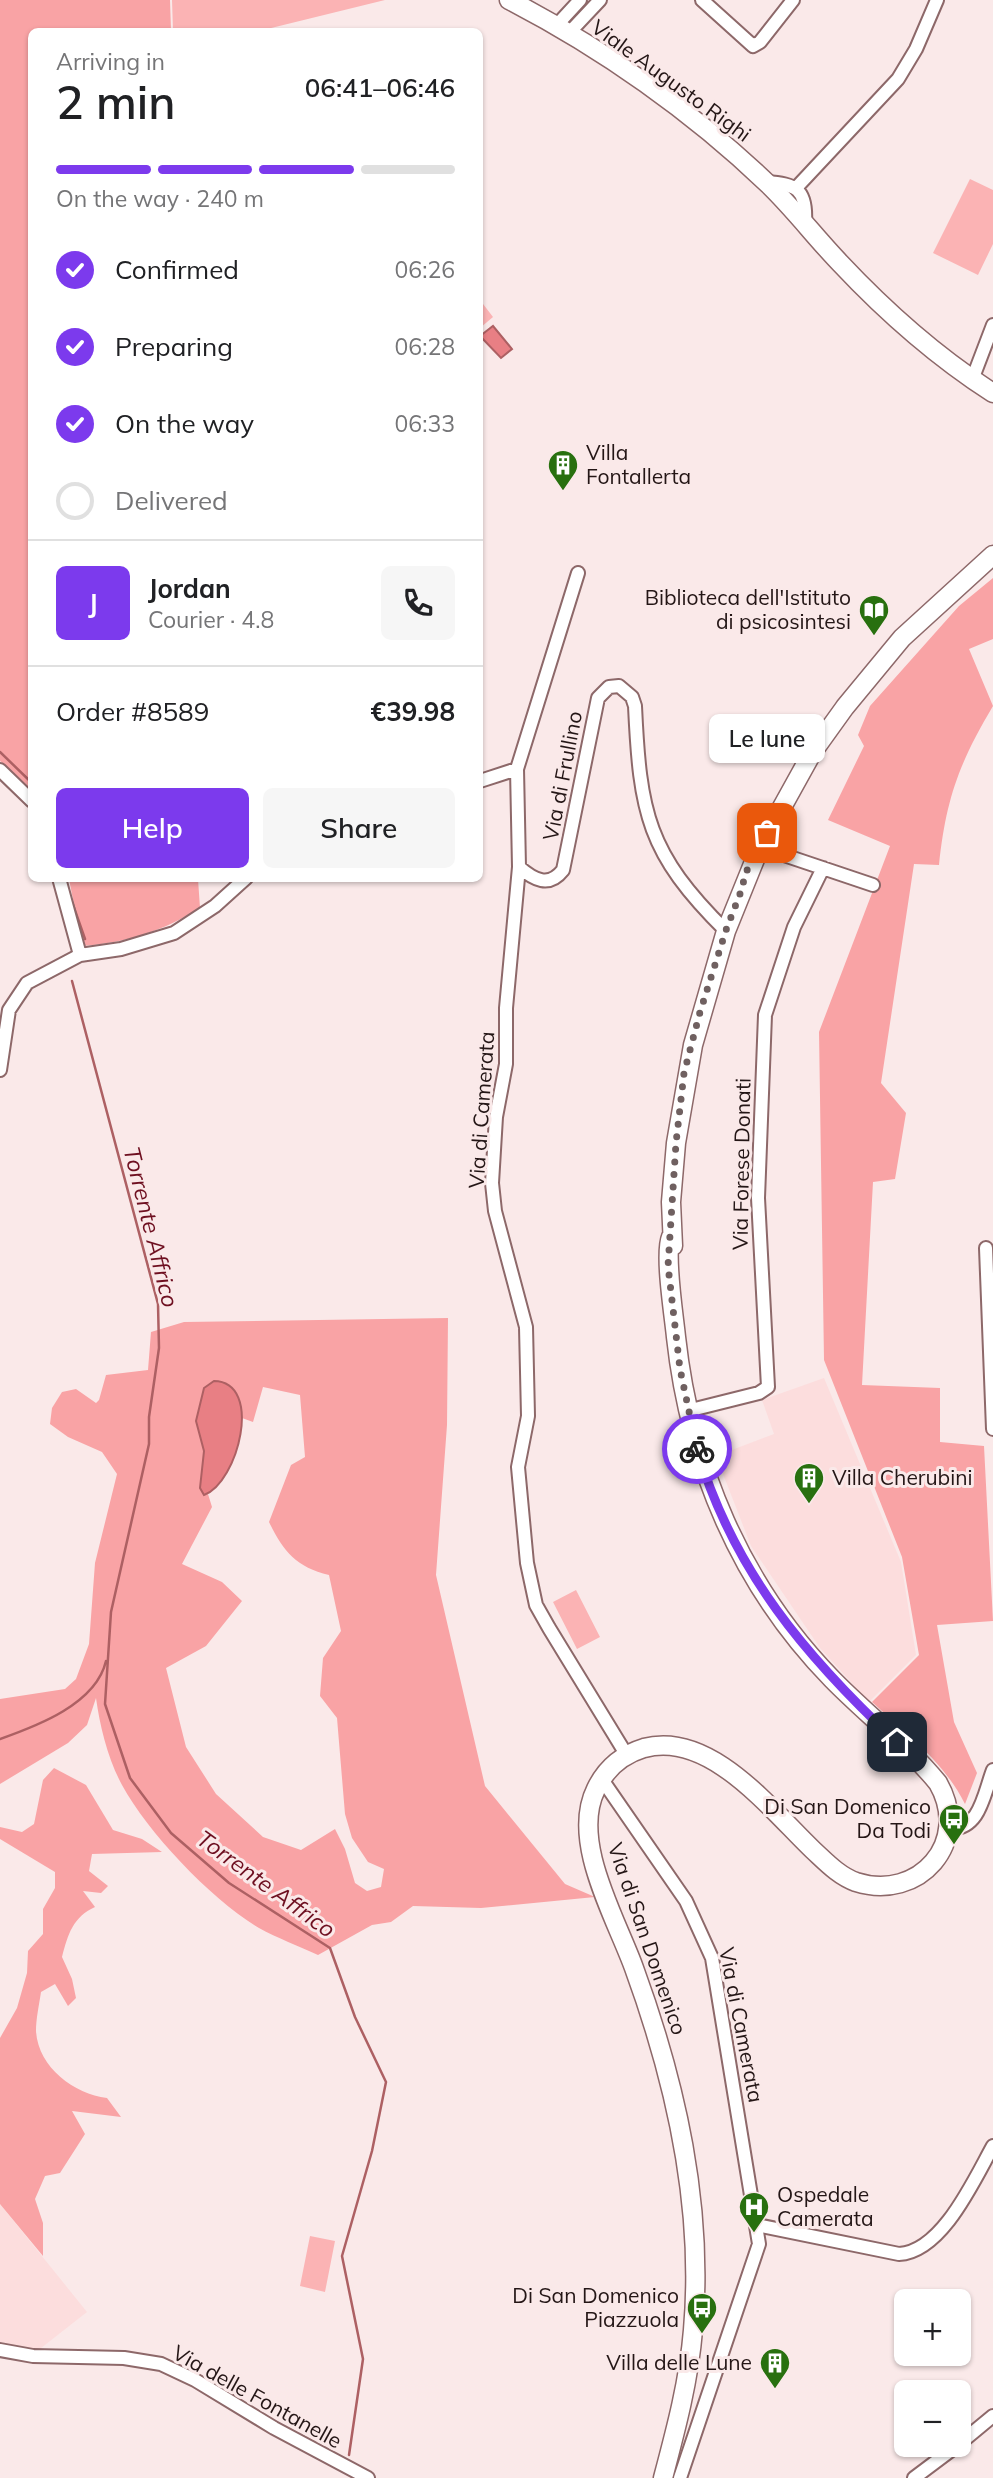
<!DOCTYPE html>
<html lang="en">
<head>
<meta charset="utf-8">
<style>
  :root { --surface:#fff; --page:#f6f6f6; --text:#202124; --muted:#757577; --line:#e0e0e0; --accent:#7c3aed }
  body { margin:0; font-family:Mulish,sans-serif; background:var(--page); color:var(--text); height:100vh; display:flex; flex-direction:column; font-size:26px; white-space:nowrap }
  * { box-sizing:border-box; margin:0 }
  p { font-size:23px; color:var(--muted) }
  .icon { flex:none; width:38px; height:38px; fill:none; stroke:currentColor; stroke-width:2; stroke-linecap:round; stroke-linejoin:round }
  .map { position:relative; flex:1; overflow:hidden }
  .details { position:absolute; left:28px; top:28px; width:455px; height:854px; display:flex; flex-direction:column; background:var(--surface); border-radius:10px; box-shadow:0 2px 5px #0004 }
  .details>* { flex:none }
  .controls { position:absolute; left:894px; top:2289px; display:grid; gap:14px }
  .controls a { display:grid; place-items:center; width:77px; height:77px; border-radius:10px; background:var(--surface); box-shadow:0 2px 5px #0004; font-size:35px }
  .pin { position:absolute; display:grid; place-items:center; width:60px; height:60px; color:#fff; margin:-30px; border-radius:14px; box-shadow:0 4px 10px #0006 }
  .courier { position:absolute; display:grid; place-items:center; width:70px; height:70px; margin:-35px; border:5px solid #7c3aed; border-radius:50%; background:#fff; color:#222; box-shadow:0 2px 9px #0007 }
  .bubble { position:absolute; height:49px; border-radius:10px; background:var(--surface); box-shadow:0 2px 5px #0004; font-size:23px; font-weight:600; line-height:49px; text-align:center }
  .summary em { font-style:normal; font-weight:600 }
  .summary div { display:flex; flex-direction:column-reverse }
  .summary { display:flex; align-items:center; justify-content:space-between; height:119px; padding:0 28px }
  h1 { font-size:46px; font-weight:600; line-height:52px }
  .bar { display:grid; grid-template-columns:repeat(4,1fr); gap:10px 7px; align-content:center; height:84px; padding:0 28px }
  .bar i { height:9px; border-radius:5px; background:var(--line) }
  .bar .current { background:var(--accent) }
  .bar p { grid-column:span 4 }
  .line { display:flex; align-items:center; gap:18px; padding:0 28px; border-top:2px solid var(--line) }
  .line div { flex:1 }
  .round { display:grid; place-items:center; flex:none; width:74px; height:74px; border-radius:10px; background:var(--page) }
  ol { padding:0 28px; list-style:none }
  li { display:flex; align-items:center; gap:21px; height:77px }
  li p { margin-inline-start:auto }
  li .icon { padding:7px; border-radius:50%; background:var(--accent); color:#fff; stroke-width:4 }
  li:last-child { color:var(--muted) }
  li i { width:38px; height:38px; border:4px solid var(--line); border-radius:50% }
  .cta { display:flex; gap:14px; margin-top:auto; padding:14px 28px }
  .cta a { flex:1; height:80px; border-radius:10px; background:var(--accent); color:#fff; font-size:28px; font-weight:600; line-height:80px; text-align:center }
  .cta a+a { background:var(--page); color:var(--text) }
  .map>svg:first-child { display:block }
</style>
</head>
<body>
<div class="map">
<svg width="993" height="2478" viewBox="0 0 993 2478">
  <rect width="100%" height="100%" fill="#fae9e9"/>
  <path fill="#fcdddd" d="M824,1378L901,1562L916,1655L869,1702L820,1648L751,1546L716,1456L774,1434L762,1400Z
    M0,2204L87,2312L36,2352L0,2347Z"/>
  <path fill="#fbb3b4" d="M172,0H385L259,31H173Z
    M970,179L993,190V244L978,275L933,253Z
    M480,300L493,317L480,328Z
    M576,1590L600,1637L577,1649L553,1602Z
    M310,2236L335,2241L325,2292L300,2286Z"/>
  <path fill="#f9a3a5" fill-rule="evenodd" d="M0,0H170L171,31L32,32L31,789L0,761Z
    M993,578V639L969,649L993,706C959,763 946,799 939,865L914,864L881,1083L906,1113L895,1179L873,1182L862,1385L940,1388V1442L984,1446L993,1621L937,1625L954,1722L977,1773L965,1804C944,1762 907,1734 872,1702L919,1655L902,1557L824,1360L819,1032L890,846L828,820L864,746L858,735L870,706L959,606Z
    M69,879H198L200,908C163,931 126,943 82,946Z
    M448,1318L447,1425L436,1575L485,1786L565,1884L595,1897L481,1908L413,1906L391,1922L372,1925L318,1955C299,1946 277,1938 259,1928C212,1900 148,1833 122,1785C108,1759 100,1727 96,1698L87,1725L68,1743L0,1784V1699L65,1689L76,1679L89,1644L95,1563L117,1474L102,1452L68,1437L50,1424L52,1408L62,1392L76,1389L96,1403L99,1400L106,1375L148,1370L151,1332L184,1322ZM263,1387L300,1395L305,1457L291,1465L269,1522C283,1551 296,1567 329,1575L341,1631L323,1658L320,1696L337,1718L345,1814L352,1838L368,1862L384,1869L381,1887L367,1891L355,1883L345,1849L335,1829L301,1850L263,1837L216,1794L186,1747L166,1668L206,1646L242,1601L222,1582L182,1564L212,1507L208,1494L204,1495L200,1488L204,1451L239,1399L242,1418L253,1422Z
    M54,1768L86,1785L113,1830L142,1839L162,1852L92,1854L89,1871L108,1886L101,1893L83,1891L95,1907C73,1917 68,1934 62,1957L72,1979L76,1998L68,2006L55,1984L41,1992C39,2005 36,2019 36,2031C38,2067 74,2094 107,2098L121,2117L72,2111L85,2134L60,2173L45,2176L35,2199L43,2223V2256L0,2204V2038L17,2008L27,1973L28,1951L43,1934V1909L55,1888V1872L0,1839V1827L22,1832L34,1824L43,1780Z"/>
  <path fill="#e87f84" stroke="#ad6063" stroke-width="2" d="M493,326L512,349L501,358L480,336Z
    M214,1381C264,1382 238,1483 204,1495L200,1488L204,1451L196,1421L204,1388Z"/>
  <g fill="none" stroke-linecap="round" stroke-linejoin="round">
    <path stroke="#ad6063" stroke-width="2.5" d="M0,752L32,783
      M71,899L85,939
      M72,981L158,1304L159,1348L149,1417V1444L111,1612L105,1704L130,1778L171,1833L229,1883L330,1948L355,2017L386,2082L372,2151L342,2256L363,2359L349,2455
      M0,1739C37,1726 96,1704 106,1661"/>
    <g stroke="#8d6869" stroke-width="16">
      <path id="street" d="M702,0L753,46L760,42L793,0
        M556,26L580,0
        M568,34L600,0
        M766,182C796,184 807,189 805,222
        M796,188L898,79L916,49L937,0
        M972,380L993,325
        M578,573L517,769L519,867L506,1008V1064L496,1117L492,1183L495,1211L526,1327L528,1416L518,1467L527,1563L536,1605L549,1628L626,1754
        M0,770L32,801
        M480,781L517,769
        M760,847L873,885
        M519,867C534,880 549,888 563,870L598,698L609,687L619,686L632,697L635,706C640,813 647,853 726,931
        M59,878L80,955
        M0,1070L9,1010L27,983L80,955L121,949L174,933L215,906L246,878
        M986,1248L993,1429
        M687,1411L759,1393L768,1387L758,1198L765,1015L794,927L823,868
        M601,1778L686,1901L712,1958L759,2244L680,2478
        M949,1828C980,1831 984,1793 993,1770
        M757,2225L899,2254C942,2252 974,2180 993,2146
        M0,2350L33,2356L124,2358L161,2364L195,2380L274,2428L368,2478
        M959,2444L993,2416
        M914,2478L958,2445"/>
    </g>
    <g stroke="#8d6869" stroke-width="21">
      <path id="secondary" d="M509,0C602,48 693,112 768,184C794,209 815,237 840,263C886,312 937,357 993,393
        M673,1246L671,1202L676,1143L693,1045L726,931L760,847L812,753L845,707L902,638L993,555
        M663,2478C676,2429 689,2380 693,2330C704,2206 676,2083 634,1968C616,1918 570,1841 596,1789C606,1768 621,1755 644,1748C710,1730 771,1810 813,1850C826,1862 839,1876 856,1882C919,1902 972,1842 938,1783C907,1745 866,1714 832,1679C741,1586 690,1465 676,1337C674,1316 664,1254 671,1237"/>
    </g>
    <use href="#street" stroke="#fff" stroke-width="12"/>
    <use href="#secondary" stroke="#fff" stroke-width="18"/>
  </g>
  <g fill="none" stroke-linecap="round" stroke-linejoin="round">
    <path stroke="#6f6060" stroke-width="7" stroke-dasharray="0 12.6" d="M697,1449L680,1369L668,1266L676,1143L684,1073L700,1012L726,930L743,886L744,876L767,833"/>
    <path stroke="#7c3aed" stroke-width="9" d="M697,1449C733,1571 806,1657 897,1742"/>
  </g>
  <defs>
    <g id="building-pin" transform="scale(1.575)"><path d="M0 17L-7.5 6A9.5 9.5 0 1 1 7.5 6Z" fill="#28700f" stroke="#fae9e9"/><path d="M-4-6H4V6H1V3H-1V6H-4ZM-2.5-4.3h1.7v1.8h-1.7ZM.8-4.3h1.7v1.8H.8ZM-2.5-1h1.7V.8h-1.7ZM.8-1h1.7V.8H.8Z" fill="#fff"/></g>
    <g id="library-pin" transform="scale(1.575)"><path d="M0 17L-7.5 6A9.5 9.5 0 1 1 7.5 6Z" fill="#28700f" stroke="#fae9e9"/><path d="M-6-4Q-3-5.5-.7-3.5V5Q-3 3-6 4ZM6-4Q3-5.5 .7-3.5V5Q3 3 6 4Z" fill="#fff"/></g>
    <g id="bus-pin" transform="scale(1.575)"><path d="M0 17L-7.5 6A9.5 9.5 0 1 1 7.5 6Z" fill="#28700f" stroke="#fae9e9"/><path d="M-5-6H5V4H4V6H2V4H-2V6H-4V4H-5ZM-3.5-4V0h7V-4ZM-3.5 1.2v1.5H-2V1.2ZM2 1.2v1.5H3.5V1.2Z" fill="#fff"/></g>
    <g id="hospital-pin" transform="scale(1.575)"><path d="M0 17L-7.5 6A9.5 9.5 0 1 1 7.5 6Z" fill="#28700f" stroke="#fae9e9"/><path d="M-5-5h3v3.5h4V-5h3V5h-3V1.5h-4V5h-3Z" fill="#fff"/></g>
  </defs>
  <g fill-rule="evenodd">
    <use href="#building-pin" x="563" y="465"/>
    <use href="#library-pin" x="874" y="610"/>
    <use href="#building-pin" x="809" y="1478"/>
    <use href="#bus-pin" x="954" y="1819"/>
    <use href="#hospital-pin" x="754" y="2207"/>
    <use href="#bus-pin" x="702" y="2308"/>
    <use href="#building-pin" x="775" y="2363"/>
  </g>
  <g text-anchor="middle" stroke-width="6" stroke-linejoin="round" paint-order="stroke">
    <g font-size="21" fill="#241616" stroke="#fae9e9">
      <text transform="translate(671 81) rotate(36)" y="7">Viale Augusto Righi</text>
      <text transform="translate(563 776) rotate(-79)" y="7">Via di Frullino</text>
      <text transform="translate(482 1110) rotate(-86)" y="7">Via di Camerata</text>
      <text transform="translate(742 1164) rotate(-89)" y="7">Via Forese Donati</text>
      <text transform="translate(647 1939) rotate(71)" y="7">Via di San Domenico</text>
      <text transform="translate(741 2025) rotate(79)" y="7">Via di Camerata</text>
      <text transform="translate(257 2397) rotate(29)" y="7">Via delle Fontanelle</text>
    </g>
    <g font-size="21" fill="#241616" stroke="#fae9e9" text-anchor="end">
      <text x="586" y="460" text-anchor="start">Villa<tspan x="586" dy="24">Fontallerta</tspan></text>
      <text x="851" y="605">Biblioteca dell'Istituto<tspan x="851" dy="24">di psicosintesi</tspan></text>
      <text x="832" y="1485" text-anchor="start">Villa Cherubini</text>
      <text x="931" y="1814">Di San Domenico<tspan x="931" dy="24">Da Todi</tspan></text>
      <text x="777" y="2202" text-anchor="start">Ospedale<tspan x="777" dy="24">Camerata</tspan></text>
      <text x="679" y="2303">Di San Domenico<tspan x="679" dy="24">Piazzuola</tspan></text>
      <text x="752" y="2370">Villa delle Lune</text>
    </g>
    <g font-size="23" font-style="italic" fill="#6e0f20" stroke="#fae9e9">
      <text transform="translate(151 1227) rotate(76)" y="8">Torrente Affrico</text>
      <text transform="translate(266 1884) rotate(36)" y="8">Torrente Affrico</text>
    </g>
  </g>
</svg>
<div class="controls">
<a>+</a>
<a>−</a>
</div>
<div class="pin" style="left:767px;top:833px;background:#ea580c"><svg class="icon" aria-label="bag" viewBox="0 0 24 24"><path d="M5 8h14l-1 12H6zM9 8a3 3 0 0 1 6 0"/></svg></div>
<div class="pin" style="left:897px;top:1742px;background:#1f2937"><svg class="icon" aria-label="home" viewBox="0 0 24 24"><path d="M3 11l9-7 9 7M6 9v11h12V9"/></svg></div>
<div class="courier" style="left:697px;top:1449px"><svg class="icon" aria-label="bike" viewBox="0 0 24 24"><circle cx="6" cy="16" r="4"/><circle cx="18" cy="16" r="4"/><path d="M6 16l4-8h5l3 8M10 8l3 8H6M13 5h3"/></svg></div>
<div class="bubble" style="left:709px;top:714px;width:116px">Le lune</div>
<section class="details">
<div class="summary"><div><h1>2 min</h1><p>Arriving in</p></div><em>06:41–06:46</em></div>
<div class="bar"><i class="current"></i><i class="current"></i><i class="current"></i><i></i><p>On the way · 240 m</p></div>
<ol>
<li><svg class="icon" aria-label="check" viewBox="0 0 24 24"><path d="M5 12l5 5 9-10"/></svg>Confirmed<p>06:26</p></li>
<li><svg class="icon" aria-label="check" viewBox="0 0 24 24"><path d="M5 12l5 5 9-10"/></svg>Preparing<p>06:28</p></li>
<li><svg class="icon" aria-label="check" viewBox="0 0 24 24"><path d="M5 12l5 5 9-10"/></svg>On the way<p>06:33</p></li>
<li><i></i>Delivered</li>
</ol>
<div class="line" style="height:126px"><b class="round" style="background:var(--accent);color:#fff">J</b><div><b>Jordan</b><p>Courier · 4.8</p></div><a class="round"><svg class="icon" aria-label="phone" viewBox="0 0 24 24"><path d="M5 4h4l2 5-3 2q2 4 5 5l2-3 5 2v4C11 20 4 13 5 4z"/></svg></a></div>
<div class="line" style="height:91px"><div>Order #8589</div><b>€39.98</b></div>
<div class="cta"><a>Help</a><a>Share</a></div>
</section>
</div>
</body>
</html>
